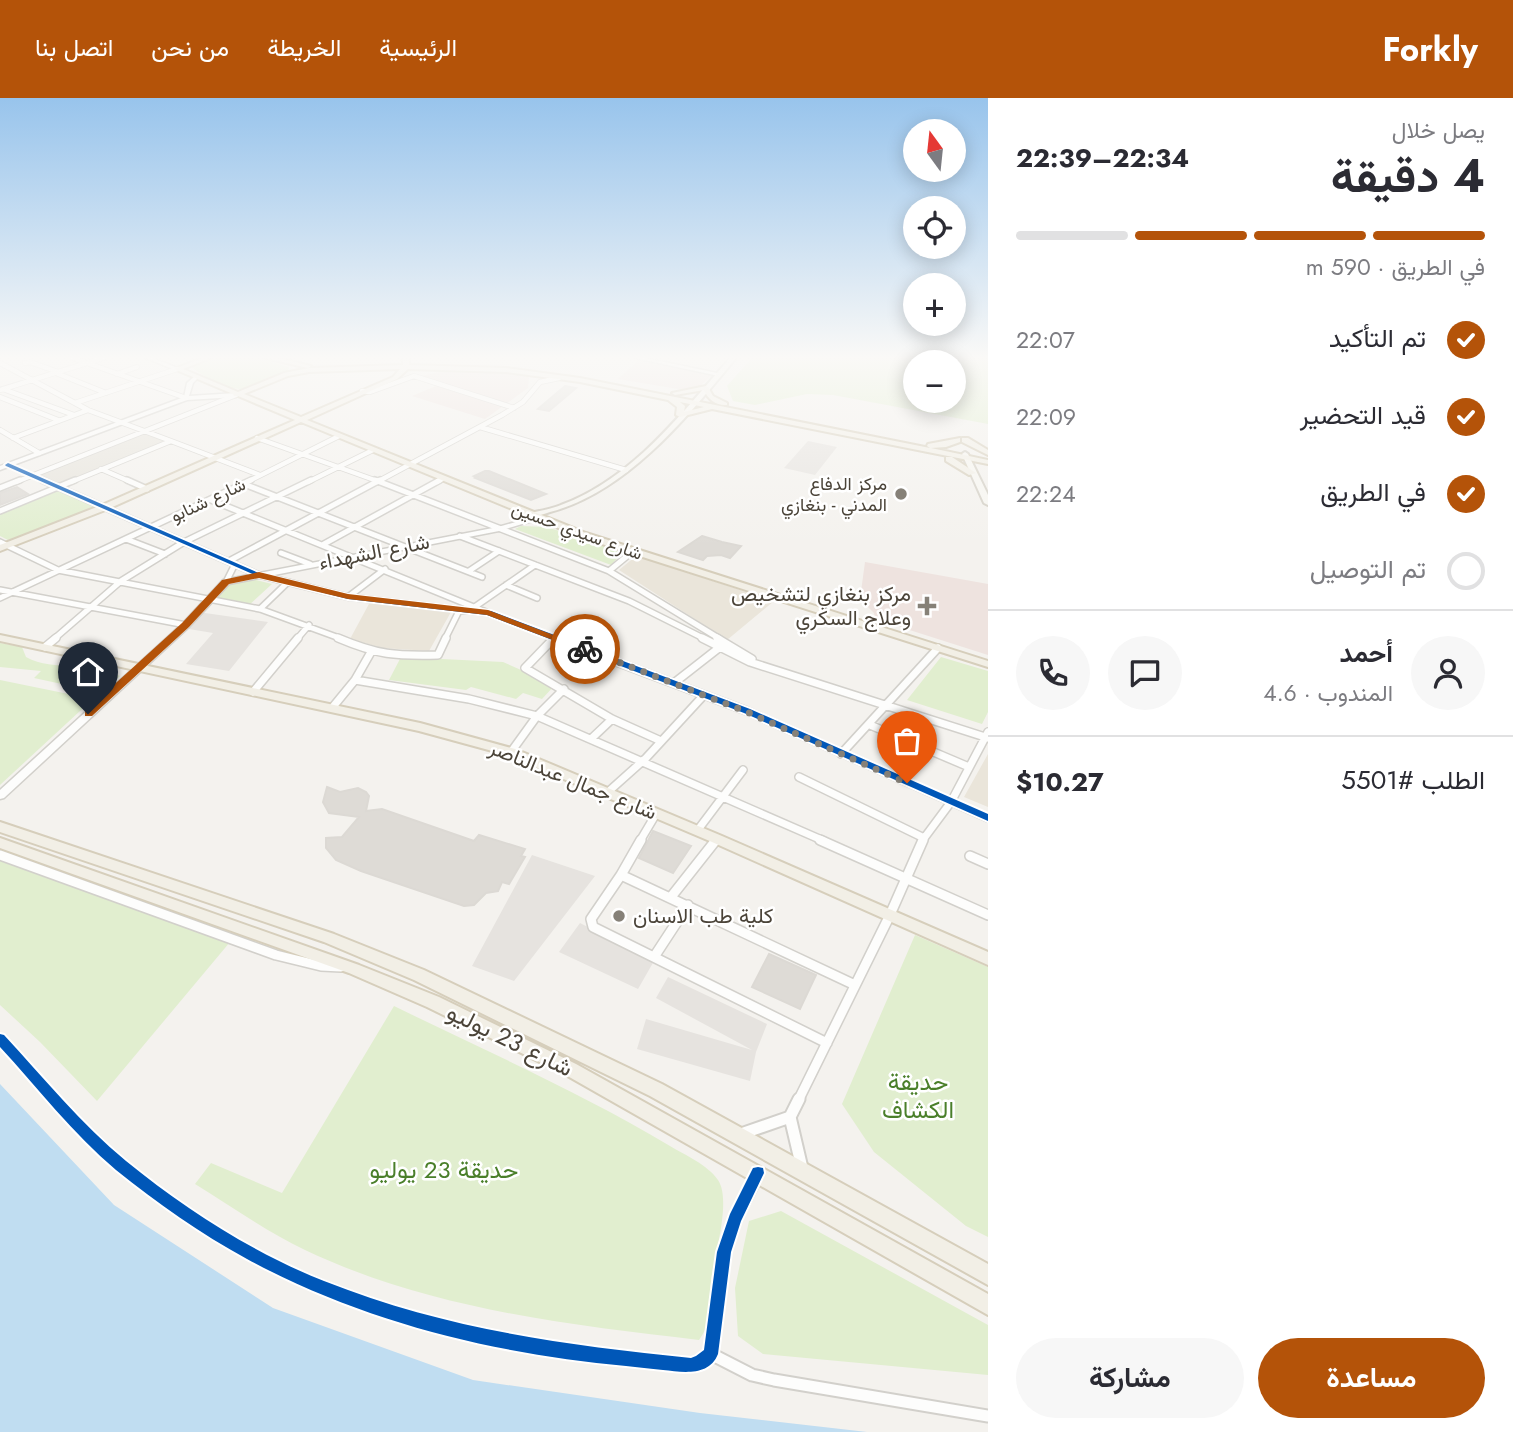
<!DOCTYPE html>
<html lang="ar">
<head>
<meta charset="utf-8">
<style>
  :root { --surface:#fff; --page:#f7f7f7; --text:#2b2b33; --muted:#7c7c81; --line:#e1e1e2; --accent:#b45309 }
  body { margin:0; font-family:Jost,Vazirmatn,sans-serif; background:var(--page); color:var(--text); direction:rtl; height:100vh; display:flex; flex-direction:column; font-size:26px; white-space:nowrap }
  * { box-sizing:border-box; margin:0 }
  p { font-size:23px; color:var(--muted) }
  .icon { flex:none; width:38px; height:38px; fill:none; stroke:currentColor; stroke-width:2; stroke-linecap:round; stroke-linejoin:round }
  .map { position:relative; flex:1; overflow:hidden; direction:ltr }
  .details { display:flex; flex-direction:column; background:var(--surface); width:525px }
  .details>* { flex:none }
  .needle { width:46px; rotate:345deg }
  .tools { position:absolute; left:903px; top:21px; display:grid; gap:14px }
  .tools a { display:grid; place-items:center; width:63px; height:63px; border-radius:50%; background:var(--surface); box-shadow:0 4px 18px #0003; font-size:35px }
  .pin { position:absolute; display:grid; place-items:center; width:60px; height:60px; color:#fff; margin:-72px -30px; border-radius:50% 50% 50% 0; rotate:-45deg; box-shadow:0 0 7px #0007 }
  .pin .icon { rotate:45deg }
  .courier { position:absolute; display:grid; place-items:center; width:70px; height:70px; margin:-35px; border:5px solid #b45309; border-radius:50%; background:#fff; color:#222; box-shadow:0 2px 9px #0007 }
  .headline em { font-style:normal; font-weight:700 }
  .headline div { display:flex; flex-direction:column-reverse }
  .headline { display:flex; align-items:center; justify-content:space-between; height:119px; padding:0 28px }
  h1 { font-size:46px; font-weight:700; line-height:52px }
  .bar { display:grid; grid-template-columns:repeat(4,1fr); gap:10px 7px; align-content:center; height:84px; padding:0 28px }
  .bar i { height:9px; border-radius:5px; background:var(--line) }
  .bar .active { background:var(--accent) }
  .bar p { grid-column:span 4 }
  .line { display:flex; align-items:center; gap:18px; padding:0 28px; border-top:2px solid var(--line) }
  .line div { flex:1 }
  .round { display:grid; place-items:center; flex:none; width:74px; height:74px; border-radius:37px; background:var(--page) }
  ol { padding:0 28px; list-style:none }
  li { display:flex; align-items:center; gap:21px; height:77px }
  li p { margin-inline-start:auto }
  li .icon { padding:7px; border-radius:50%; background:var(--accent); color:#fff; stroke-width:4 }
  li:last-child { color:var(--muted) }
  li i { width:38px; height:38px; border:4px solid var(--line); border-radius:50% }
  .button { display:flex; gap:14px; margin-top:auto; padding:14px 28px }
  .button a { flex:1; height:80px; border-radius:42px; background:var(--accent); color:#fff; font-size:28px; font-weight:700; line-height:80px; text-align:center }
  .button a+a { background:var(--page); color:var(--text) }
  header { display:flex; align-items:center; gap:42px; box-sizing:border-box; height:98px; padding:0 35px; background:var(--accent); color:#fff }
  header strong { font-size:33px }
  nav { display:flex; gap:38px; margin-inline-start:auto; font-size:24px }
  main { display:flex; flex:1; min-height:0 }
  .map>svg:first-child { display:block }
</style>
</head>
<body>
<header>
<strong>Forkly</strong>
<nav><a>الرئيسية</a><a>الخريطة</a><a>من نحن</a><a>اتصل بنا</a></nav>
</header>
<main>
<section class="details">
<div class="headline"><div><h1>4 دقيقة</h1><p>يصل خلال</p></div><em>22:34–22:39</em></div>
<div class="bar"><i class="active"></i><i class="active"></i><i class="active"></i><i></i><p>في الطريق · 590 m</p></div>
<ol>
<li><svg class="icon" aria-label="check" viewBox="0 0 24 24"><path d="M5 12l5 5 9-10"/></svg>تم التأكيد<p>22:07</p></li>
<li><svg class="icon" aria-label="check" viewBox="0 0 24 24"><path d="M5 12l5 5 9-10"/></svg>قيد التحضير<p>22:09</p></li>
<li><svg class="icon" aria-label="check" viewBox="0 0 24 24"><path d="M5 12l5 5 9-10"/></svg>في الطريق<p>22:24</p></li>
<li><i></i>تم التوصيل</li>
</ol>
<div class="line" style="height:126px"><a class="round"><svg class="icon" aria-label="person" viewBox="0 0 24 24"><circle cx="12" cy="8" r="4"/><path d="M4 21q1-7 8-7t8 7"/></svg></a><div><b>أحمد</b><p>المندوب · 4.6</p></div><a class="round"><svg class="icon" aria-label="chat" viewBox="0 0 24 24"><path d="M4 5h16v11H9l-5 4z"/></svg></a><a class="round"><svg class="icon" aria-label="phone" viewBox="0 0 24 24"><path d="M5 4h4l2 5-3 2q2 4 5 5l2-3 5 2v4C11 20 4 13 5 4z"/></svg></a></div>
<div class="line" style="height:91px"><div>الطلب #5501</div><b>$10.27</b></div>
<div class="button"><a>مساعدة</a><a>مشاركة</a></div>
</section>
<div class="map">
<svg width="988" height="1334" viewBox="0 0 988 1334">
  <rect width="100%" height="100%" fill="#f4f2ee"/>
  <path fill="#e7e4dc" d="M143,334L170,344L61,387L35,375Z"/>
  <path fill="#eae5da" d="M636,458L774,503L727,542L619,472Z
    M370,504L451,514L429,553L382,550L350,541Z
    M988,656V709L964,699Z"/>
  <path fill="#eee3df" d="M640,261L715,275L700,288L684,292L618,281Z
    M439,274L515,275L529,278L528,290L485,321L412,298L436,288L413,280Z
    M865,464L988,486V557L875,521L874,515L860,501Z"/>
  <path fill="#e1eecf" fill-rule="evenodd" d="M215,260H257L289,269L288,273C275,279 259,289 245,291C230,293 203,279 192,269Z
    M752,260H988V326L833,297L807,296L755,307L733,303L727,288ZM915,264H954V303H915Z
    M56,392L95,409L8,442L0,438V416Z
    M521,428L547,429L623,454L611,467L515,431Z
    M256,482L272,486L248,508L212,499L226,487Z
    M0,545L22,549L26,559C55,575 91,561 120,578L106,591L94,593L34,580L41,573L0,569Z
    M401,559L503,564L555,587L542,601L523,595L516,601L471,589L466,592L389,582Z
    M941,559L988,573V614L982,626L907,602Z
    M0,582L93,601L0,687Z
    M0,763L230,844L97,1003L40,944L0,907Z
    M915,837L988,869V1139L966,1128L874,1054L842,1006Z
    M394,908C486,953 582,995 670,1048C685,1057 708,1067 718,1082C731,1101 716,1153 712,1176C707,1203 717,1217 699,1242C564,1226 430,1211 305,1152C267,1134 231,1108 195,1086L211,1065L282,1095Z
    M781,1113L988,1227V1277L763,1256L738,1238L735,1190L749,1123Z"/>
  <path fill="#e6e3df" d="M808,343L837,349L815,377L784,370Z
    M198,514L268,524L229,573L186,566L213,535L183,530Z
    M532,757L595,778L514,883L472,868Z
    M580,825L654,863L638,891L559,854Z
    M668,879L767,926L756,954L750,983L637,951L646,921L752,952L656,900Z"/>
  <path fill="#c0ddf1" d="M0,986L114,1107L273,1210L473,1282L700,1315L867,1334H0Z"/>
  <path fill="#dedbd6" stroke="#dcd9d4" stroke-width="2" d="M565,288L576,290L549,313L538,311Z
    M485,373H489L546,396L531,402L475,380L477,379L474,378Z
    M17,389L28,396L0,407V395Z
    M702,438L722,444L741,448L730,460L721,457L707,458L703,462L678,454Z
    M327,689L340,694L358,690L366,694L369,698L366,713L382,711L474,743L479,737L525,751L521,758L525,759L509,786L502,784L498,793L486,795L474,807L464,808L361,773L336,762L326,750V740L342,739L359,719L329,715L323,704Z
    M653,733L691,748L673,775L639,760Z
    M769,856L816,877L800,911L752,889Z"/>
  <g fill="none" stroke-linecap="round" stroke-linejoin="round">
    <g stroke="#d2d0cb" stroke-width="6">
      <path id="minor-far4" d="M73,260L186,300
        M0,265L88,312L171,343
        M25,265L30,264L58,274
        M56,275L106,295
        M117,276L137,269
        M3,291L74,317
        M0,292L103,260
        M362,293L370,294L414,278L514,310
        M0,299L58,322
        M75,305L177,271
        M480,329L626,372
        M0,332L39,355
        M13,340L88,312
        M257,340L380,384
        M8,367L46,384
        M101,371L131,384
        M16,384L236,297
        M71,384L171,343L260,377
        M247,384L339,338
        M308,384L373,352
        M377,384L502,317L523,304L540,284L559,280
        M437,384L442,381"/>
    </g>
    <g stroke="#d2d0cb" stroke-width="8">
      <path id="minor-far3" d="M42,382L259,477L348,499L488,515L558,541
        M127,382L147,391
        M375,382L609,473L632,454
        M244,386L482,479
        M0,390L20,382
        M211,402L486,514
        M0,413L75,382
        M460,438L629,503L705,541
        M126,441L165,456
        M0,444L58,472L260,511L342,541
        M324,446L440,382
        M281,455L310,466
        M229,463L380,382
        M469,473L499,453
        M609,473L720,541
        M226,484L235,466
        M506,487L537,500
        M0,492L186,527
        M348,499L385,471
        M0,500L251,382
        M476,508L535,467
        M260,511L287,485
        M54,541L121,483L184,444L311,382
        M297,541L309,527
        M445,541L459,513
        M574,541L586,529"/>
    </g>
    <g stroke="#d2d0cb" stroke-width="10">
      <path id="minor-far2" d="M338,540C378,557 395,558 438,557L446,540
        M553,540L747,613L988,720
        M554,540L525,570L612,621L661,643
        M702,540L750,564L988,640
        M717,540L752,561
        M569,546L575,540
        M45,549L56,540
        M355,582L469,601L537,618L824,743
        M674,585L720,549
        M253,594L298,540
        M332,610L355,582L371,554
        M870,627L969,669
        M592,640L612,621
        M511,654L537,618L564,591
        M841,656L938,550
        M799,679L924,740
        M608,694L646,660L704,597
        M697,733L743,672
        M640,743L656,716
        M715,743L717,741
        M922,743L951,704L988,634"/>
    </g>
    <g stroke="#d2d0cb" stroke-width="12">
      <path id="minor-far1" d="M641,742L621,777L855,887
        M820,742L988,817
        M0,757L276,857L321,868L341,869
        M970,758L988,766
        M621,777L591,821L593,829L827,945
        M671,799L716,742
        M654,859L688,807
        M0,941L56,1003
        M798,1003L889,819L923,742"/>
    </g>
    <g stroke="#d2d0cb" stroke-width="15">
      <path id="minor" d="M54,1001C229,1194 442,1243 691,1267L700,1265L711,1256L724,1154L735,1121L757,1078
        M799,1001L790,1019L802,1070
        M741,1036L790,1019
        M711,1256L752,1277L774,1282L988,1318"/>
    </g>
    <g stroke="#d2d0cb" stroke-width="3">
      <path id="tertiary" d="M146,260H153L180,271L175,272Z
        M635,260H645L722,276L719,278Z
        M195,278L198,280L193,285L189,298L236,295L239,297L236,299L187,302L0,372V368L184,299L187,285Z
        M537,418L539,419V421L499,433L229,486L189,529L4,700L0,701V692L183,525L223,482L498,429Z"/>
    </g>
    <g stroke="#d3cfc5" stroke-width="4">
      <path id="secondary" d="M730,260H736C687,319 627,394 550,414C543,416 536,419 529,419V415C540,413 551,411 561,407C632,381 682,315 730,260Z
        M965,354L968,356L988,397V407L984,405L962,356Z"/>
    </g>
    <g stroke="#d6cebb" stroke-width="4">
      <path id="primary" d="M202,260H211L183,271L238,294L284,275L309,270L403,267V260H409V267L506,270L580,280L930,350L927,348L928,346L960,340V344L946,349L931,350L988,362V366L712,311L680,319L676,317L677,309L668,302L580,284L506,274L408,271L397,281L307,322L586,435L988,563V569L580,439L301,324L108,411L0,453V447L102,407L295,322L238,298H234L233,296L174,271ZM400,271L393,279L301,319L244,296L288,278L309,274ZM680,304L704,309L684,314L685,308Z
        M265,260H278L311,268L308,270Z
        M706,288L708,289L713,298L727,305V307C717,308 708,302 704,292L675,297L672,295Z
        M962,340H968L988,352V357L962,344Z
        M946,359H952L976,375L969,377L946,363Z
        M0,537L420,625L515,651L722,738L988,854V867L712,744L507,657L419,633L0,543Z
        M0,724L334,836L424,872L662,986L988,1166V1187L650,998L414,882L324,844L0,734Z
        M0,740L359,867L439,899L576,966L988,1196V1217L564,976L427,909L349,875L0,750Z"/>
    </g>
    <use href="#minor-far4" stroke="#fdfdfc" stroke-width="4.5"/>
    <use href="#minor-far3" stroke="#fdfdfc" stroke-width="5"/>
    <use href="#minor-far2" stroke="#fdfdfc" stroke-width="7"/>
    <use href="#minor-far1" stroke="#fdfdfc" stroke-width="9"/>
    <use href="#minor" stroke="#fdfdfc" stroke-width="11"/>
    <use href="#tertiary" fill="#fdfdfc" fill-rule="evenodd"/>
    <use href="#secondary" fill="#f7f6f1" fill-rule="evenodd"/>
    <use href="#primary" fill="#f2efe6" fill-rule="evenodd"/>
    <g stroke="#fff" stroke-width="4">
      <path id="cycleway" d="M8,365L261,476L348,497L491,513L750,611L988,716V723L744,615L487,517L348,501L257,478L6,368L5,367Z
        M0,936L4,937C44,980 81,1026 126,1063C185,1111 253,1155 324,1183C445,1231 563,1247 691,1260L696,1258L704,1252L717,1154L730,1116L753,1070L758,1069L763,1070L764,1075L741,1123L731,1154L718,1256C709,1279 682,1274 663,1272C650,1271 638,1269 626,1268C495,1256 363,1224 247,1161C201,1136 157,1105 116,1072C73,1036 38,990 0,949Z"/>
    </g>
    <use href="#cycleway" fill="#0057b8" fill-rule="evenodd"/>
  </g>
  <linearGradient id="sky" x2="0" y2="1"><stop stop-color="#98c4ec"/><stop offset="0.58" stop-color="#faf9f7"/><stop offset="1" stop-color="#faf9f7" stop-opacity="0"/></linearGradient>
  <rect width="988" height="447" fill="url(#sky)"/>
  <path fill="#b45309" d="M259,474L348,496L488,512L590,551L582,553L487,517L348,501L259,480L229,486L189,529L92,618H85V613L182,525L222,482Z"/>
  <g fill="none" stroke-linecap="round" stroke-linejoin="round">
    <path stroke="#868178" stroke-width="7" stroke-dasharray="0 12.6" d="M585,551L747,614L907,685"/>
  </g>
  <g fill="#868178" stroke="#fff" stroke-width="2.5">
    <circle cx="901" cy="396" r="7"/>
    <path d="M923.5 497.5h7v7h7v7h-7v7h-7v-7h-7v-7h7z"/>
    <circle cx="619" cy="818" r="7"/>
  </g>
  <g text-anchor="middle" stroke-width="5" stroke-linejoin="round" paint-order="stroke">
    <g font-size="18" fill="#4b4439" stroke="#fff" text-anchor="end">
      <text x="887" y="392">مركز الدفاع<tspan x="887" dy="21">المدني - بنغازي</tspan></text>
    </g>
    <g font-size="18" fill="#4b4439" stroke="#fff">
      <text transform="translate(208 402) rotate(-25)" y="6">شارع شنابو</text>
      <text transform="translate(577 433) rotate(20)" y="6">شارع سيدي حسين</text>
    </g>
    <g font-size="21" fill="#4b4439" stroke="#fff">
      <text transform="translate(374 454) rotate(-11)" y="7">شارع الشهداء</text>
      <text transform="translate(573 682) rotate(22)" y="7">شارع جمال عبدالناصر</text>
    </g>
    <g font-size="21" fill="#4b4439" stroke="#fff" text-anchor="end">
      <text x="911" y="503">مركز بنغازي لتشخيص<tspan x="911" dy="24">وعلاج السكري</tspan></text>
      <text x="633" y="825" text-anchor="start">كلية طب الاسنان</text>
    </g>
    <g font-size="24" fill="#4b4439" stroke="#fff">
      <text transform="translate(510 942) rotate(26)" y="8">شارع 23 يوليو</text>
    </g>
    <g font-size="24" fill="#4a7f2a" stroke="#fff">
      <text x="918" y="992">حديقة<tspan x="918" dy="28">الكشاف</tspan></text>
      <text x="444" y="1080">حديقة 23 يوليو</text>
    </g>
  </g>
</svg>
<div class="tools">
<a><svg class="needle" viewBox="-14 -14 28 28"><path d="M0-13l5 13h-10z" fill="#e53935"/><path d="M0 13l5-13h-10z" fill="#7c7c81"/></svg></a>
<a><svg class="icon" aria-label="locate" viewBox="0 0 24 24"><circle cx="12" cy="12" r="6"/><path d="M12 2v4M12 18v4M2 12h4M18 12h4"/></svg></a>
<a>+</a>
<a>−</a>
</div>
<div class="pin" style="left:907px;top:685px;background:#ea580c"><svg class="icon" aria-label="bag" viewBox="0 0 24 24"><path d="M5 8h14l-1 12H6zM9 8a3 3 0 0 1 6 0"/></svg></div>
<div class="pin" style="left:88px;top:616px;background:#1f2937"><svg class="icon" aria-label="home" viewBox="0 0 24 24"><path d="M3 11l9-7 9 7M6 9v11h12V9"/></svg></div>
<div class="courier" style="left:585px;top:551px"><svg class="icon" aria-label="bike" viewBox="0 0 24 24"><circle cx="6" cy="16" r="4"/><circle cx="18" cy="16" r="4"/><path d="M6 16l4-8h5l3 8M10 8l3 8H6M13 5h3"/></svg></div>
</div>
</main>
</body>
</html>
